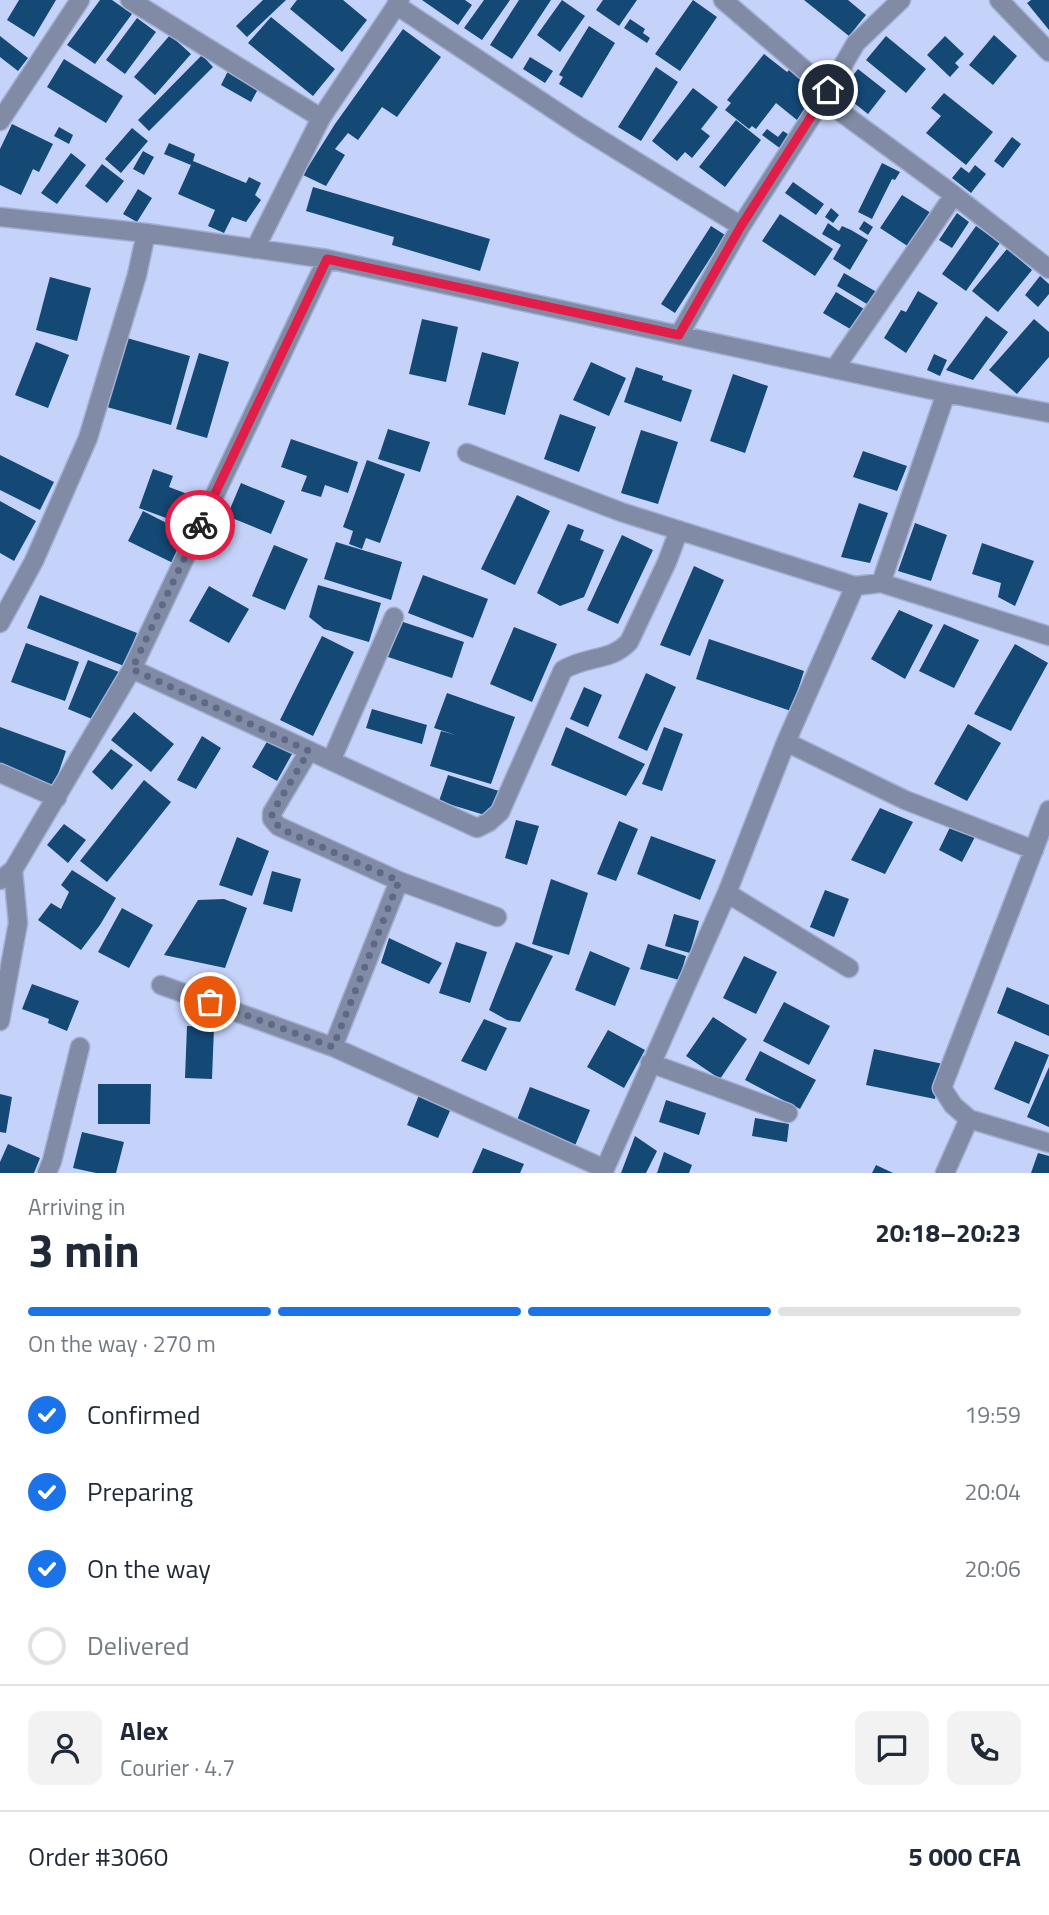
<!DOCTYPE html>
<html lang="en">
<head>
<meta charset="utf-8">
<style>
  :root { --surface:#fff; --page:#f2f2f3; --text:#1f2937; --muted:#747a83; --line:#e0e1e3; --accent:#1a73e8 }
  body { margin:0; font-family:"Titillium Web",sans-serif; background:var(--page); color:var(--text); height:100vh; display:flex; flex-direction:column; font-size:26px; white-space:nowrap }
  * { box-sizing:border-box; margin:0 }
  p { font-size:23px; color:var(--muted) }
  .icon { flex:none; width:38px; height:38px; fill:none; stroke:currentColor; stroke-width:2; stroke-linecap:round; stroke-linejoin:round }
  .map { position:relative; height:1173px; overflow:hidden }
  .drawer { display:flex; flex-direction:column; background:var(--surface); flex:1 }
  .drawer>* { flex:none }
  .pin { position:absolute; display:grid; place-items:center; width:60px; height:60px; color:#fff; margin:-30px; border:4px solid #fff; border-radius:50%; box-shadow:0 2px 7px #0007 }
  .courier { position:absolute; display:grid; place-items:center; width:70px; height:70px; margin:-35px; border:5px solid #e11d48; border-radius:50%; background:#fff; color:#222; box-shadow:0 2px 9px #0007 }
  .headline em { font-style:normal; font-weight:700 }
  .headline div { display:flex; flex-direction:column-reverse }
  .headline { display:flex; align-items:center; justify-content:space-between; height:119px; padding:0 28px }
  h1 { font-size:46px; font-weight:700; line-height:52px }
  .bar { display:grid; grid-template-columns:repeat(4,1fr); gap:10px 7px; align-content:center; height:84px; padding:0 28px }
  .bar i { height:9px; border-radius:5px; background:var(--line) }
  .bar .selected { background:var(--accent) }
  .bar p { grid-column:span 4 }
  .line { display:flex; align-items:center; gap:18px; padding:0 28px; border-top:2px solid var(--line) }
  .line div { flex:1 }
  .round { display:grid; place-items:center; flex:none; width:74px; height:74px; border-radius:14px; background:var(--page) }
  ol { padding:0 28px; list-style:none }
  li { display:flex; align-items:center; gap:21px; height:77px }
  li p { margin-inline-start:auto }
  li .icon { padding:7px; border-radius:50%; background:var(--accent); color:#fff; stroke-width:4 }
  li:last-child { color:var(--muted) }
  li i { width:38px; height:38px; border:4px solid var(--line); border-radius:50% }
  .map>svg:first-child { display:block }
</style>
</head>
<body>
<div class="map">
<svg width="1049" height="1173" viewBox="0 0 1049 1173">
  <rect width="100%" height="100%" fill="#c5d3fa"/>
  <path fill="#144875" d="M19,0H56L34,37L7,20Z
    M100,0H112L132,14L95,64L67,45Z
    M263,0H286L247,37L236,26Z
    M297,0H343L367,20L342,52L290,9Z
    M422,0H465L472,5L458,25Z
    M484,0H510L482,40L464,28Z
    M519,0H551L512,59L490,45Z
    M562,0L585,16L560,52L537,35Z
    M603,0H637L619,26L596,10Z
    M693,0L717,17L680,71L655,54Z
    M804,0H848L866,15L849,36Z
    M1031,0H1049V30L1027,3Z
    M271,17L335,69L313,96L248,43Z
    M137,18L156,32L125,74L106,60Z
    M630,19L645,29L643,33L650,38L647,43L624,28Z
    M589,26L615,43L582,98L559,84L563,77L559,75Z
    M403,29L441,57L397,117L382,107L358,140L348,133L335,149L345,155L326,186L303,175L335,124Z
    M170,35L191,54L155,95L134,77Z
    M994,35L1017,56L993,85L969,65Z
    M0,36L28,58L18,71L0,57Z
    M886,36L926,69L906,93L866,60Z
    M945,36L964,54L955,63L959,67L950,77L927,55Z
    M764,54L787,72L790,69L819,92L797,120L776,103L756,129L752,126L749,129L725,110L731,103L727,100Z
    M202,55L213,67L149,131L138,120Z
    M530,57L553,71L545,83L523,69Z
    M64,59L123,96L106,123L47,87Z
    M656,67L678,82L641,141L618,127Z
    M858,69L886,91L868,114L840,92Z
    M228,71L258,89L251,102L221,85Z
    M693,88L718,107L701,129L710,136L692,158L685,152L677,161L652,141Z
    M944,93L993,132L966,165L926,133L941,116L931,108Z
    M736,120L761,140L725,187L699,167Z
    M12,124L53,144L39,172L33,169L21,195L0,185V149Z
    M59,127L73,135L69,144L54,136Z
    M132,128L148,141L121,173L105,159Z
    M767,129L778,137L783,131L791,136L781,149L762,135Z
    M1012,137L1021,144L1003,168L994,161Z
    M169,143L195,154L193,161L246,183L249,177L261,183L255,195L261,200L246,222L232,217L224,233L208,226L215,210L178,194L191,165L164,154Z
    M143,151L154,157L144,175L133,169Z
    M71,153L86,165L57,204L41,193Z
    M882,163L900,172L895,180L892,179L872,219L858,212Z
    M102,164L124,181L107,203L85,186Z
    M975,165L986,174L971,193L952,178L961,167L969,173Z
    M793,182L824,204L816,215L785,193Z
    M313,187L490,239L480,271L392,245L394,237L306,211Z
    M138,189L152,198L137,222L123,214Z
    M902,195L931,213L909,247L880,228Z
    M831,208L839,215L833,223L825,217Z
    M957,213L969,222L952,248L939,240Z
    M780,214L833,249L815,276L762,241Z
    M864,221L873,227L868,235L859,229Z
    M828,223L839,231L842,226L851,230L868,240L850,270L833,259L841,245L822,234Z
    M711,226L725,235L675,313L661,304Z
    M976,226L1000,243L966,291L942,274Z
    M1007,249L1032,270L998,312L972,291Z
    M844,273L880,294L872,307L837,286Z
    M1040,276L1049,284V294L1038,307L1025,295Z
    M50,277L91,288L77,341L36,330Z
    M918,291L938,303L906,353L884,338L901,310L906,312Z
    M836,292L864,309L852,330L823,313Z
    M986,316L1008,332L973,380L946,370Z
    M422,319L458,327L446,382L409,374Z
    M1034,319L1049,332V357L1017,394L989,370Z
    M127,338L190,356L171,425L107,407Z
    M36,342L69,355L48,408L15,395Z
    M482,352L519,362L505,415L468,405Z
    M199,353L229,362L207,438L176,429Z
    M934,354L947,360L940,376L927,370Z
    M591,362L626,378L609,416L573,400Z
    M636,367L663,376L662,380L692,390L681,422L624,402Z
    M733,374L768,386L745,453L710,441Z
    M560,414L596,427L579,472L544,459Z
    M388,429L430,442L420,472L378,459Z
    M641,430L678,442L658,504L621,493Z
    M291,439L358,462L348,493L325,485L321,497L301,491L307,476L281,467Z
    M863,451L907,466L897,491L853,477Z
    M0,455L54,482L40,510L0,490Z
    M367,460L405,474L380,543L366,538L362,549L349,544L353,531L343,527Z
    M153,469L173,476L169,487L206,501L196,529L139,508Z
    M241,483L285,501L271,534L227,516Z
    M517,495L550,511L515,585L481,569Z
    M0,501L36,521L14,561L0,553Z
    M859,503L888,513L870,563L841,557Z
    M143,511L192,536L177,565L128,541Z
    M915,523L947,535L931,581L898,571Z
    M568,524L584,530L580,540L604,550L584,597L560,606L537,593Z
    M622,535L653,550L618,624L587,610Z
    M336,542L402,562L391,600L324,579Z
    M982,543L1034,561L1015,606L998,597L1001,583L972,574Z
    M274,545L308,559L285,610L252,596Z
    M694,566L724,580L690,656L660,645Z
    M423,575L488,599L473,638L408,613Z
    M318,585L381,603L369,642L324,629L309,617Z
    M209,586L249,609L229,643L189,621Z
    M40,595L137,633L124,666L27,628Z
    M899,610L933,625L905,679L871,659Z
    M400,621L464,642L452,678L388,657Z
    M944,624L979,640L954,688L919,671Z
    M514,627L557,644L532,702L490,684Z
    M322,636L354,652L313,736L280,720Z
    M709,639L804,671L791,711L696,679Z
    M26,643L79,662L65,701L11,682Z
    M1015,644L1048,663L1011,731L974,714Z
    M88,660L119,672L99,722L68,709Z
    M646,673L676,687L647,751L618,738Z
    M584,687L602,695L588,727L570,719Z
    M447,693L515,717L491,784L430,766L441,731L456,735L434,728Z
    M372,709L427,725L422,744L366,728Z
    M134,712L174,744L151,772L111,740Z
    M968,724L1001,743L967,801L934,784Z
    M0,727L66,751L53,789L0,770Z
    M566,727L645,764L626,796L551,765Z
    M664,727L683,734L662,791L642,784Z
    M202,736L221,748L196,789L177,780Z
    M268,740L292,754L277,781L252,767Z
    M111,749L133,765L112,790L92,772Z
    M448,775L499,791L491,817L439,801Z
    M144,780L171,802L107,882L80,861Z
    M880,808L913,822L885,874L851,860Z
    M516,820L539,826L527,865L505,858Z
    M619,821L638,829L616,881L597,874Z
    M953,821L977,833L962,862L939,850Z
    M64,824L86,840L68,863L47,845Z
    M651,836L716,860L700,900L637,874Z
    M237,837L269,851L252,896L219,885Z
    M72,870L116,898L100,925L81,950L38,920L51,903L61,909L69,892L61,885Z
    M272,871L301,879L292,912L263,904Z
    M551,879L588,893L569,955L532,944Z
    M825,890L849,899L834,937L810,927Z
    M224,899L247,908L225,968L164,955L198,900Z
    M122,908L153,925L129,968L98,952Z
    M674,914L699,921L690,953L665,946Z
    M389,938L442,963L429,984L381,963Z
    M456,942L487,952L470,1003L439,993Z
    M516,942L553,956L520,1022L507,1020L489,1010Z
    M648,944L686,956L679,980L640,969Z
    M590,951L630,968L615,1006L575,990Z
    M744,956L777,972L756,1014L723,998Z
    M32,984L79,1001L67,1031L48,1023L49,1019L22,1009Z
    M1007,987L1049,1005V1036L997,1013Z
    M784,1002L830,1026L809,1065L763,1041Z
    M713,1017L747,1039L720,1079L686,1056Z
    M484,1019L507,1028L486,1071L461,1061Z
    M187,1026L214,1027L212,1079L185,1078Z
    M608,1030L645,1050L624,1088L587,1067Z
    M1015,1041L1049,1055L1029,1104L994,1089Z
    M874,1049L943,1064L935,1099L866,1085Z
    M760,1051L816,1080L800,1109L745,1080Z
    M1049,1067V1127L1027,1117Z
    M98,1084H151L150,1124H98Z
    M530,1087L590,1110L574,1148L515,1125Z
    M421,1090L453,1104L438,1138L407,1125Z
    M0,1094L12,1097L6,1133L0,1132Z
    M666,1100L706,1113L699,1135L659,1122Z
    M755,1118L789,1124L787,1142L752,1136Z
    M82,1132L124,1142L116,1173H96L73,1168Z
    M635,1136L657,1151L646,1173H621Z
    M8,1144L40,1158L34,1173H0V1162Z
    M483,1148L524,1164L520,1173H472Z
    M664,1152L692,1165L689,1173H657Z
    M1038,1153L1049,1156V1173H1031Z
    M876,1165L893,1173H872Z"/>
  <g fill="none" stroke-linecap="round" stroke-linejoin="round">
    <g stroke="#a2afd3" stroke-width="21">
      <path id="minor" d="M130,0L321,118
        M723,0L828,90
        M999,0L1049,52
        M396,5L580,127L741,226
        M823,99L954,195L1049,269
        M0,121L80,0
        M0,217L146,233L327,259L946,393L1049,413
        M255,249L321,118L400,0
        M679,335L741,226L823,99L856,43L901,0
        M835,368L954,195
        M467,453L621,512L855,586L881,583L1049,636
        M881,583L946,393
        M0,623L34,561L88,438L137,275L146,233
        M132,669L477,828L489,822L500,812L563,670C588,655 610,662 629,642L667,562L679,530
        M786,742L905,800L1034,850
        M309,751L272,813V819L278,826L399,881L497,917
        M331,761L394,617
        M0,773L57,798
        M1049,810L942,1088L953,1105L969,1119L1049,1143
        M0,880L13,870L132,669L327,259
        M727,893L849,968
        M161,985L333,1047L605,1169
        M0,1021L18,923L13,870
        M333,1047L399,881
        M650,1063L788,1113
        M47,1173L52,1161L80,1047
        M603,1173L727,893L786,742L855,586
        M945,1173L969,1119"/>
    </g>
    <use href="#minor" stroke="#818ba5" stroke-width="18"/>
  </g>
  <g fill="none" stroke-linecap="round" stroke-linejoin="round">
    <path stroke="#5e6987" stroke-width="7" stroke-dasharray="0 12.6" d="M200,525L132,669L309,751L272,813V819L281,829L399,881L333,1047L210,1002"/>
    <path stroke="#e11d48" stroke-width="9" d="M200,525L327,259L679,335L741,226L828,90"/>
  </g>
</svg>
<div class="pin" style="left:210px;top:1002px;background:#ea580c"><svg class="icon" aria-label="bag" viewBox="0 0 24 24"><path d="M5 8h14l-1 12H6zM9 8a3 3 0 0 1 6 0"/></svg></div>
<div class="pin" style="left:828px;top:90px;background:#1f2937"><svg class="icon" aria-label="home" viewBox="0 0 24 24"><path d="M3 11l9-7 9 7M6 9v11h12V9"/></svg></div>
<div class="courier" style="left:200px;top:525px"><svg class="icon" aria-label="bike" viewBox="0 0 24 24"><circle cx="6" cy="16" r="4"/><circle cx="18" cy="16" r="4"/><path d="M6 16l4-8h5l3 8M10 8l3 8H6M13 5h3"/></svg></div>
</div>
<section class="drawer">
<div class="headline"><div><h1>3 min</h1><p>Arriving in</p></div><em>20:18–20:23</em></div>
<div class="bar"><i class="selected"></i><i class="selected"></i><i class="selected"></i><i></i><p>On the way · 270 m</p></div>
<ol>
<li><svg class="icon" aria-label="check" viewBox="0 0 24 24"><path d="M5 12l5 5 9-10"/></svg>Confirmed<p>19:59</p></li>
<li><svg class="icon" aria-label="check" viewBox="0 0 24 24"><path d="M5 12l5 5 9-10"/></svg>Preparing<p>20:04</p></li>
<li><svg class="icon" aria-label="check" viewBox="0 0 24 24"><path d="M5 12l5 5 9-10"/></svg>On the way<p>20:06</p></li>
<li><i></i>Delivered</li>
</ol>
<div class="line" style="height:126px"><a class="round"><svg class="icon" aria-label="person" viewBox="0 0 24 24"><circle cx="12" cy="8" r="4"/><path d="M4 21q1-7 8-7t8 7"/></svg></a><div><b>Alex</b><p>Courier · 4.7</p></div><a class="round"><svg class="icon" aria-label="chat" viewBox="0 0 24 24"><path d="M4 5h16v11H9l-5 4z"/></svg></a><a class="round"><svg class="icon" aria-label="phone" viewBox="0 0 24 24"><path d="M5 4h4l2 5-3 2q2 4 5 5l2-3 5 2v4C11 20 4 13 5 4z"/></svg></a></div>
<div class="line" style="height:91px"><div>Order #3060</div><b>5 000 CFA</b></div>
</section>
</body>
</html>
